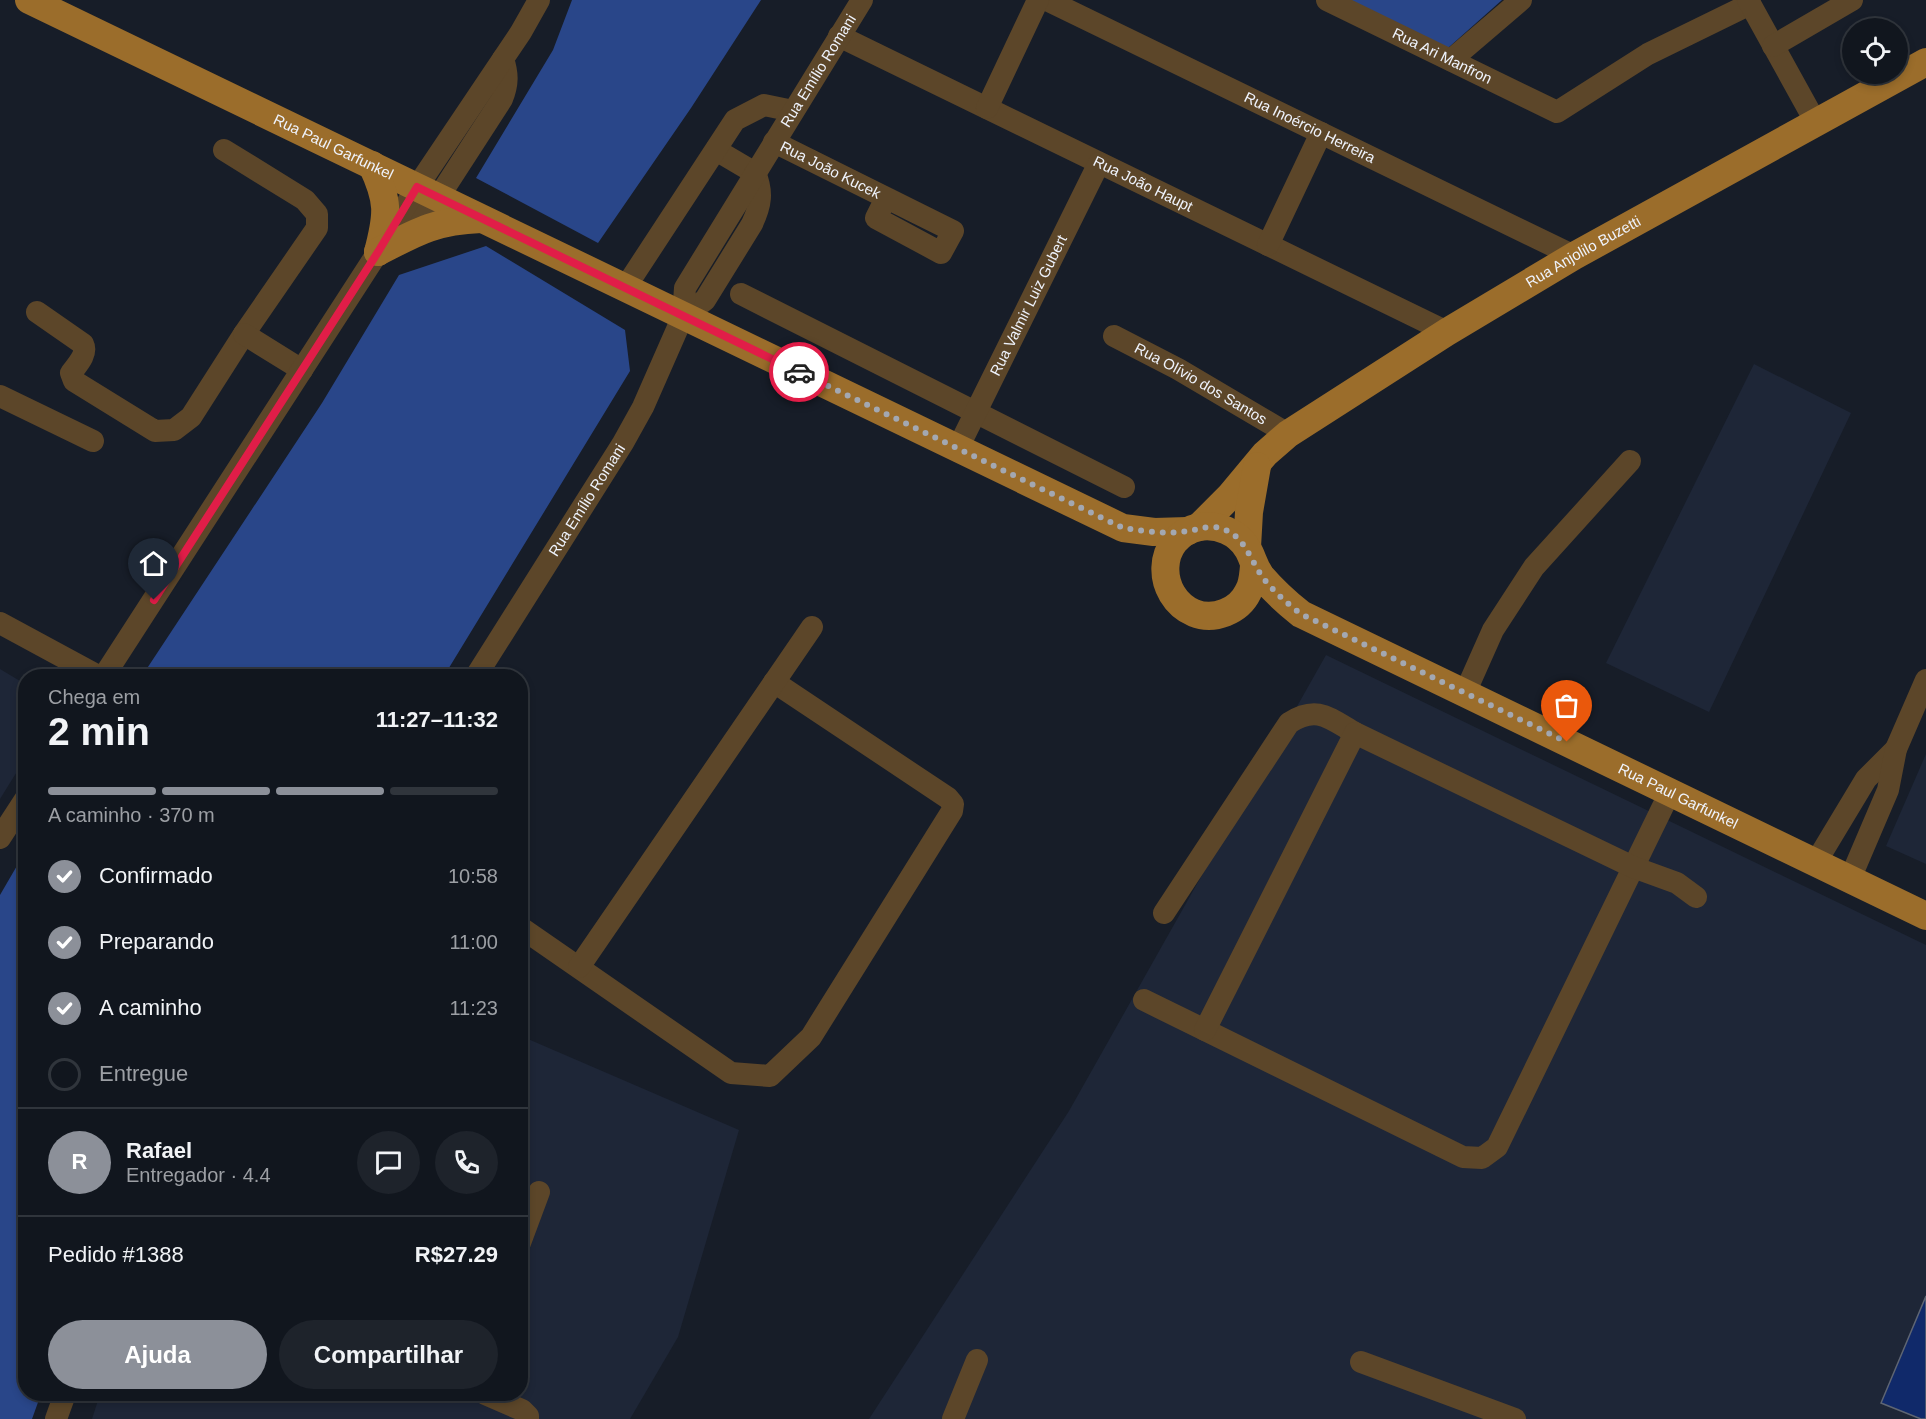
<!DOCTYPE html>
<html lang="pt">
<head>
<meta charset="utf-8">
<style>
  :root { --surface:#11161e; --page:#1e232b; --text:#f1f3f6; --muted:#9c9fa4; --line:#30353c; --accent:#8c9099 }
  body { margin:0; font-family:Helvetica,sans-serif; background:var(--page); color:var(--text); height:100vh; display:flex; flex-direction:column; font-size:22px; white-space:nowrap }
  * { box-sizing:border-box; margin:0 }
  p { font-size:20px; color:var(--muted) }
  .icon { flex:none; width:33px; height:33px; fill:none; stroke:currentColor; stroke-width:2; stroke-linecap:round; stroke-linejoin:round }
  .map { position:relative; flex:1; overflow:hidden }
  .sheet { position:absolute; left:18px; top:669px; width:510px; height:732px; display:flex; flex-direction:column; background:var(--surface); border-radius:24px; box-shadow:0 3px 9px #0003,0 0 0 2px var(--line) }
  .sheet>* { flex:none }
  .buttons { position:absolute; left:1842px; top:18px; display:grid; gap:12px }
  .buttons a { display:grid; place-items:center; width:66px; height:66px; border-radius:50%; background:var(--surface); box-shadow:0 3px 9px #0003,0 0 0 2px var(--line); font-size:30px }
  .pin { position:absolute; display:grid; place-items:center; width:51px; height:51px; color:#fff; margin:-62px -26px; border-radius:50% 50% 50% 0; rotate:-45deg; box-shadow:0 0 6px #0007 }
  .pin .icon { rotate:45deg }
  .courier { position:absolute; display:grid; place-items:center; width:60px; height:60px; margin:-30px; border:4px solid #e11d48; border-radius:50%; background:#fff; color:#222; box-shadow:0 2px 8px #0007 }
  .headline em { font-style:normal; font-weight:800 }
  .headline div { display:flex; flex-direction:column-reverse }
  .headline { display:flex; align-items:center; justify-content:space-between; height:102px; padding:0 30px }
  h1 { font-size:39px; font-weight:800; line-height:45px }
  .bar { display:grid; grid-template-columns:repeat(4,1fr); gap:9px 6px; align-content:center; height:72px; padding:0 30px }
  .bar i { height:8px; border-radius:4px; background:var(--line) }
  .bar .active { background:var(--accent) }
  .bar p { grid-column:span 4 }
  .line { display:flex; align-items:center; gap:15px; padding:0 30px; border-top:2px solid var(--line) }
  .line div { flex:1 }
  .round { display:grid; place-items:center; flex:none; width:63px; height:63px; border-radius:32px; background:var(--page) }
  ol { padding:0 30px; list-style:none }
  li { display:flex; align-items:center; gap:18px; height:66px }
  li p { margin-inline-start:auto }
  li .icon { padding:6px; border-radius:50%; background:var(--accent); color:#fff; stroke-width:4 }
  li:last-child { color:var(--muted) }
  li i { width:33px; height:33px; border:3px solid var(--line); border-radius:50% }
  .action { display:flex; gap:12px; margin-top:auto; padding:12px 30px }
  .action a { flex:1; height:69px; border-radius:36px; background:var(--accent); color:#fff; font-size:24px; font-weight:800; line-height:69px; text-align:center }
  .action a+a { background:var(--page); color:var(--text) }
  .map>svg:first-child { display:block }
</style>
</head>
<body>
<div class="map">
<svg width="1926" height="1419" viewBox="0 0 1926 1419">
  <rect width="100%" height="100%" fill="#171d28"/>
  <path fill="#1e2637" d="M1754,364L1851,413L1709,712L1606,663Z
    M1326,655L1926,945V1419H869L1069,1111Z
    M0,669L25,684L26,757L0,799Z
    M1926,754V864L1886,846Z
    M521,1036L739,1130L678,1337L630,1419H92L100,1394H520Z"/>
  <path fill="#294689" d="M572,0H761L691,108L598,243L476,178L553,50Z
    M1345,0H1502L1448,48Z
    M486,246L625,330L630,371L444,676H142L322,403L399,275Z
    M25,852L26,1394H41L32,1419H0V895Z"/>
  <path fill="#10296a" stroke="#5e6573" stroke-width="1.5" d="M1926,1296V1419H1921L1881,1403Z"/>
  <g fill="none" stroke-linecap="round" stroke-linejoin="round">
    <g stroke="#5c4629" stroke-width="22">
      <path id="s1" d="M1047,0L1574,256"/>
      <path id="s2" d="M1327,0L1557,112L1648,54L1750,4"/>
      <path d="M1748,0L1816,123"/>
      <path id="s3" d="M839,36L1447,332"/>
      <path d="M1773,46L1852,0"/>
      <path d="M1451,60L1521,0"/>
      <path d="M987,108L1038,0"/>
      <path id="s4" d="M774,142L953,231L941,253L876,218L886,198"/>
      <path d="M716,150L755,173"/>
      <path d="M395,237L438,198L502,99C508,84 508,74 503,59"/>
      <path d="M1268,245L1321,133"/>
      <path d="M625,288L735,120L764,105L793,111"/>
      <path d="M741,294L1124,487"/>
      <path d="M37,312L83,344C88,354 77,365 71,373L74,381L155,431L174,430L191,417L244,334L317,228V214L305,200L224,150"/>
      <path d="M683,316L705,300L752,224C761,205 763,192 755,173"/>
      <path d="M244,334L302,370"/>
      <path id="s5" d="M1114,336L1178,369L1288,434"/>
      <path d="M0,396L93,441"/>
      <path id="s6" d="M958,448L1099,163"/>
      <path d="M0,623L98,676"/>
      <path d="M104,676L378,252L417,187L521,32L539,0"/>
      <path id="s7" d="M476,676L623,443L643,407L683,316L685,288L862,0"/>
      <path d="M1465,693L1493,630L1534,567L1630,461"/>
      <path d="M0,838L26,798"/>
      <path d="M1816,862L1866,779L1896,749"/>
      <path d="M1850,879L1888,790L1896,749L1926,680"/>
      <path d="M1164,913L1289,723C1317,705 1329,718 1355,733"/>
      <path d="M520,927L731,1073L770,1076L811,1037L952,811L953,804L948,798L774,682"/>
      <path d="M579,967L812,627"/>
      <path d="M1144,1000L1463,1157L1482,1158L1497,1147L1670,792"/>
      <path d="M1205,1030L1355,733L1633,867L1677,883L1696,897"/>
      <path d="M520,1243L539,1192"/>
      <path d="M1361,1362L1515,1419"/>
      <path d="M485,1394L522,1410L528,1416V1419"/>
      <path d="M56,1419L65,1394"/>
      <path d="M953,1419L977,1360"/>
    </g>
    <g stroke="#9b6d2b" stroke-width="28">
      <path id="s8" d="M29,0L1123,528L1154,532L1188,531"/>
      <path d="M372,165C389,201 388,214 378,252"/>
      <path d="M378,252C418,231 435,221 481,219"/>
      <path id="s9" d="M1199,527L1230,496L1265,454L1288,434L1447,332L1574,256L1926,62"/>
      <path d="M1247,547L1249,512L1257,466"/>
      <path id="s10" d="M1254,566C1253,575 1253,584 1248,592C1239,611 1214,621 1194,613C1155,596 1155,537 1199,527C1218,524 1237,532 1247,548C1253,557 1253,565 1261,576C1273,590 1286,602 1301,614L1926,916"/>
    </g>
  </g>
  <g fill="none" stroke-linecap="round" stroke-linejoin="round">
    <path stroke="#a3a8b2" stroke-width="6" stroke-dasharray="0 10.8" d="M799,372L1123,528C1144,531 1167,535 1188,531C1197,530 1205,526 1215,527C1245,532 1248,558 1264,579C1274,592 1287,603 1301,614L1567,742"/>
    <path stroke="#e11d48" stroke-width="8" d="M154,600L378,252L417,187L799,372"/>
  </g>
  <g text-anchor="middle" stroke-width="4.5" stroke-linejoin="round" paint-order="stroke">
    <g font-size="15" fill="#eff3fc" stroke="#0e141e">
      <text dy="5" stroke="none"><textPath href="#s2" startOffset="128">Rua Ari Manfron</textPath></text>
      <text dy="5" stroke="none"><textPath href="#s7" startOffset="699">Rua Emílio Romani</textPath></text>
      <text dy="5" stroke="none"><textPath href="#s1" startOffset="292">Rua Inoércio Herreira</textPath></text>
      <text dy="5" stroke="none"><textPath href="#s8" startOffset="338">Rua Paul Garfunkel</textPath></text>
      <text dy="5" stroke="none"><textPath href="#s4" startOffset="63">Rua João Kucek</textPath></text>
      <text dy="5" stroke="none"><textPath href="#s3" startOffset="338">Rua João Haupt</textPath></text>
      <text dy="5" stroke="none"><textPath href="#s9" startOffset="476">Rua Anjolilo Buzetti</textPath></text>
      <text dy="5" stroke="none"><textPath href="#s6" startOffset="159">Rua Valmir Luiz Gubert</textPath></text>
      <text dy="5" stroke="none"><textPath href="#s5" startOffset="99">Rua Olívio dos Santos</textPath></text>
      <text dy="5" stroke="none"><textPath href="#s7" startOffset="208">Rua Emílio Romani</textPath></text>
      <text dy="5" stroke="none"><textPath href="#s10" startOffset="765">Rua Paul Garfunkel</textPath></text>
    </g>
  </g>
</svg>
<div class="buttons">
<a><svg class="icon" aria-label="locate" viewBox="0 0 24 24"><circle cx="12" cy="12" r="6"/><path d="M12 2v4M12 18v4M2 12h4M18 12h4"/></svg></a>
</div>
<div class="pin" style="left:1567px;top:742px;background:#ea580c"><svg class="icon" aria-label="bag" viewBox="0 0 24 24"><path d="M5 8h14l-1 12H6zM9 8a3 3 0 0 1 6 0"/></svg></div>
<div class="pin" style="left:154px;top:600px;background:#1f2937"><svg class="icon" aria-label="home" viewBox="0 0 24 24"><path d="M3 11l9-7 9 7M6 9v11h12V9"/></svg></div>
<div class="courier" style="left:799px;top:372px"><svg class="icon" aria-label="car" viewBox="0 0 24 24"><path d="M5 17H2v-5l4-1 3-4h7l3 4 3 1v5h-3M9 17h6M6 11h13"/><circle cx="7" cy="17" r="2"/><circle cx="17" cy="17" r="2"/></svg></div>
<section class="sheet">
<div class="headline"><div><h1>2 min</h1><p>Chega em</p></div><em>11:27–11:32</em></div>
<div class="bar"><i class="active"></i><i class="active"></i><i class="active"></i><i></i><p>A caminho · 370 m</p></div>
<ol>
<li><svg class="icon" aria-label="check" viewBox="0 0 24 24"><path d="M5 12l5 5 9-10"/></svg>Confirmado<p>10:58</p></li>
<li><svg class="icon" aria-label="check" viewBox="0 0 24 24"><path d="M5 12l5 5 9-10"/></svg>Preparando<p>11:00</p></li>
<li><svg class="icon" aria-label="check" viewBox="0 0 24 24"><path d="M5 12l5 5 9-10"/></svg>A caminho<p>11:23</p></li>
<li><i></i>Entregue</li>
</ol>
<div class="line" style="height:108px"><b class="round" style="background:var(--accent);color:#fff">R</b><div><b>Rafael</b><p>Entregador · 4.4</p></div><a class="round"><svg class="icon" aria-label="chat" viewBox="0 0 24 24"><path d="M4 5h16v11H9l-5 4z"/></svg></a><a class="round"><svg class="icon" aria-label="phone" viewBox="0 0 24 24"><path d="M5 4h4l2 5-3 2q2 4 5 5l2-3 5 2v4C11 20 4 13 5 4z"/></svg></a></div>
<div class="line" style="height:78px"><div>Pedido #1388</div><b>R$27.29</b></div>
<div class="action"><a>Ajuda</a><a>Compartilhar</a></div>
</section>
</div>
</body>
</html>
